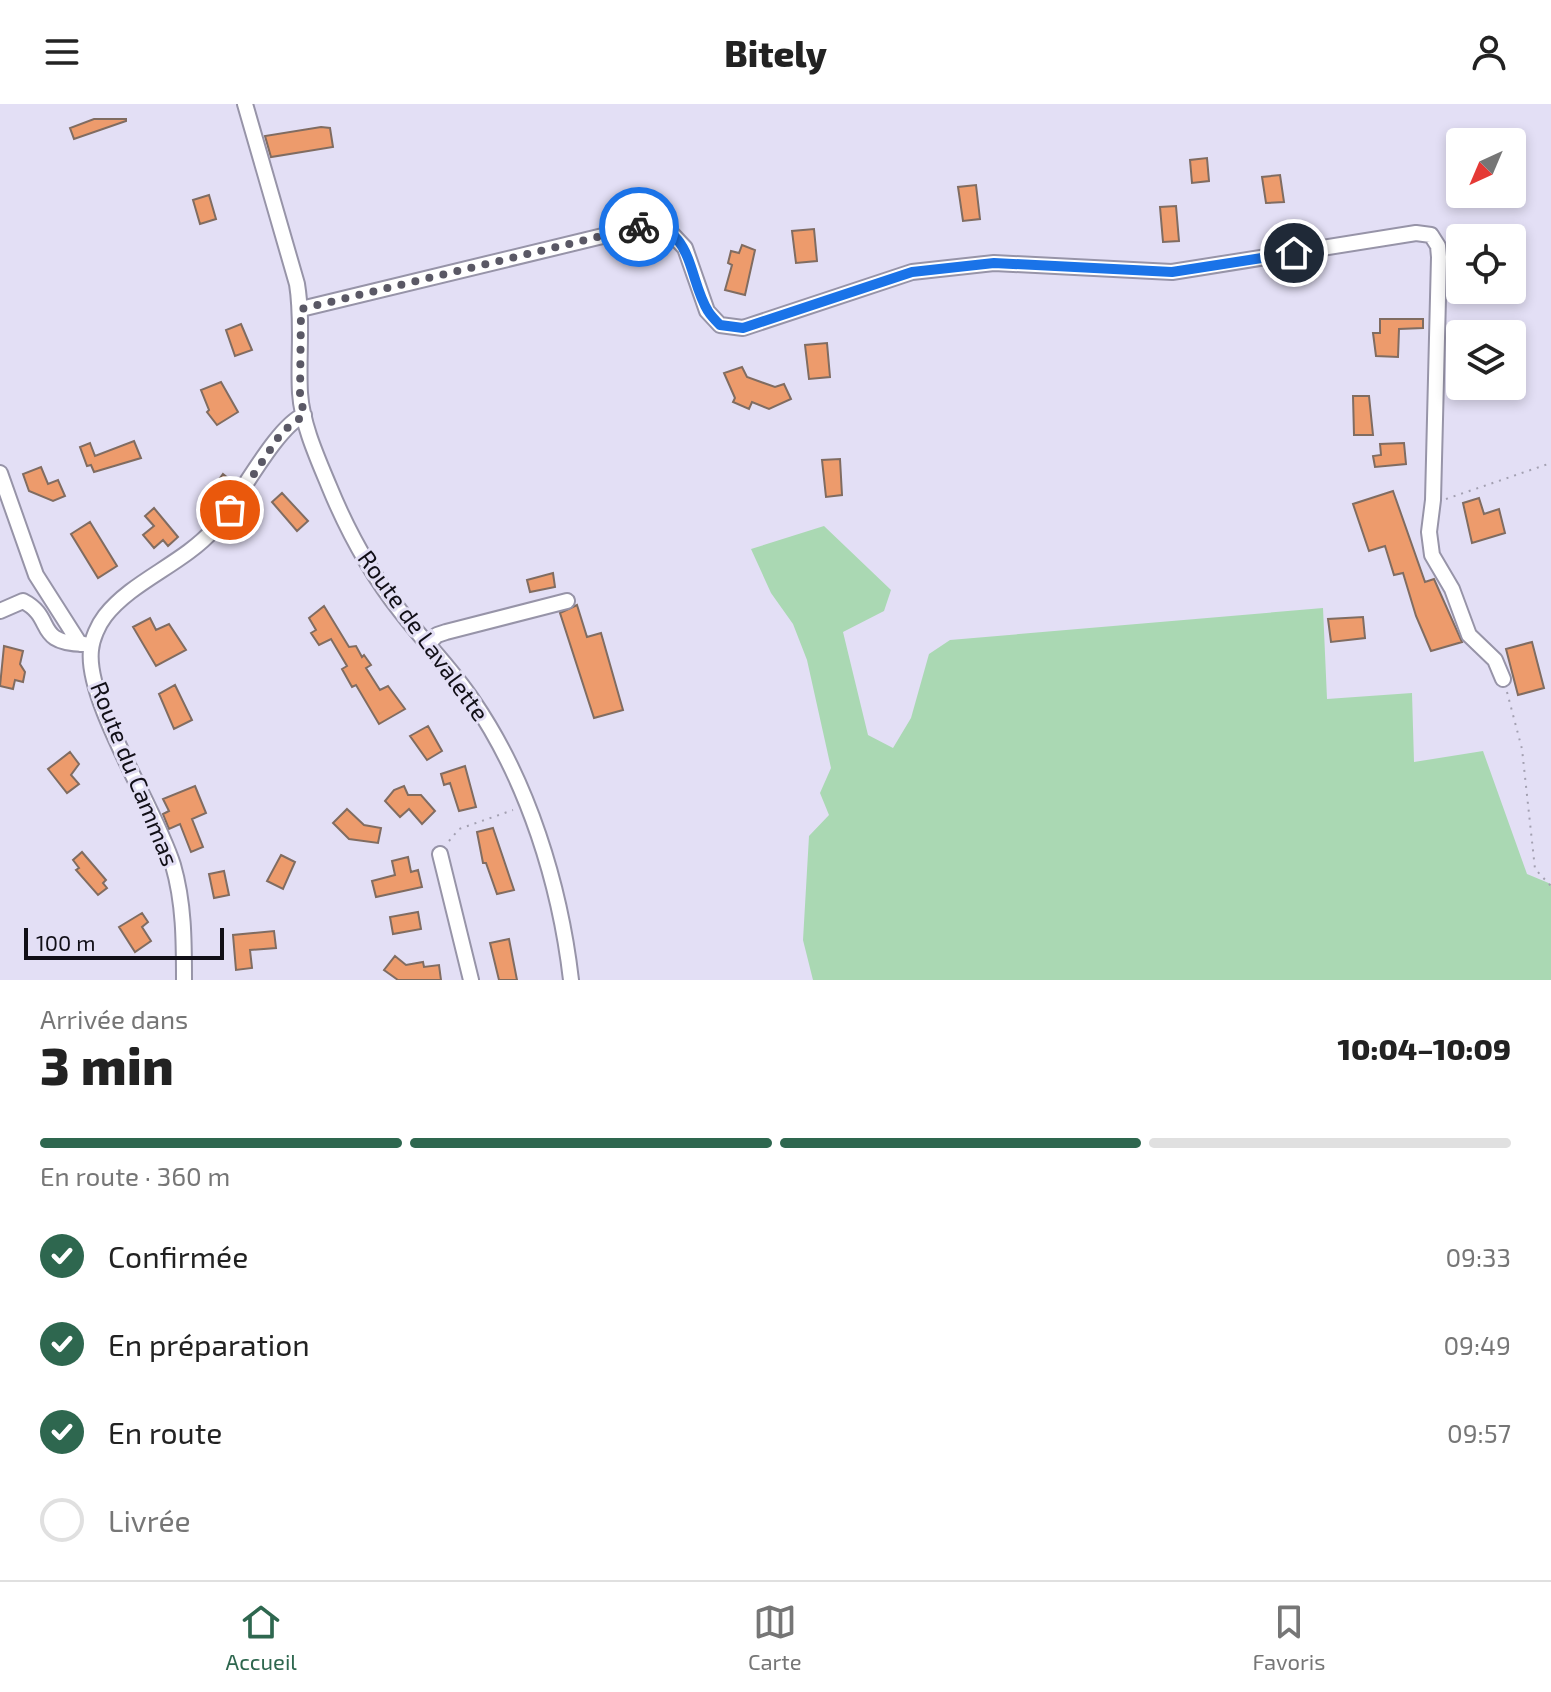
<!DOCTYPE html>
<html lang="fr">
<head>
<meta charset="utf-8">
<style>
  :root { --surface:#fff; --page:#f6f6f6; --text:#222; --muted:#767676; --line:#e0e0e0; --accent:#2e674f }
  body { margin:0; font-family:"Exo 2",sans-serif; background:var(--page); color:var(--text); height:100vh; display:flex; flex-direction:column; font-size:30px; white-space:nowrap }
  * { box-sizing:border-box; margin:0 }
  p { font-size:26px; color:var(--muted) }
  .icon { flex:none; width:44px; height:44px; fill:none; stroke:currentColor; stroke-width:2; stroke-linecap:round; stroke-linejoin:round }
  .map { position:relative; height:876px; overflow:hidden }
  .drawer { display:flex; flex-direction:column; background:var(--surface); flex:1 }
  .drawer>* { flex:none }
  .needle { width:52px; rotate:224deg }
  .controls { position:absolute; left:1446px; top:24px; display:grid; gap:16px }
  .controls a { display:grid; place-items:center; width:80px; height:80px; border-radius:8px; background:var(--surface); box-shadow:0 4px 12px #0003; font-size:40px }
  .scale { position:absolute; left:24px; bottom:20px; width:200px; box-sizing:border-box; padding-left:8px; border:4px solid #110f17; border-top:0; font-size:22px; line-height:28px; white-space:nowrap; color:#110f17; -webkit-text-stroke:6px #e3dff5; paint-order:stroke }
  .pin { position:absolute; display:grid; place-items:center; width:68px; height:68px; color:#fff; margin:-34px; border:4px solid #fff; border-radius:50%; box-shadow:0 2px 8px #0007 }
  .courier { position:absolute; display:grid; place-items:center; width:80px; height:80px; margin:-40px; border:6px solid #1a73e8; border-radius:50%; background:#fff; color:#222; box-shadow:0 2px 10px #0007 }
  .summary em { font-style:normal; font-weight:800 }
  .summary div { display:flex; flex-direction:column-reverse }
  .summary { display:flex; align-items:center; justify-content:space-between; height:136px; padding:0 40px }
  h1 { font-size:52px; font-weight:800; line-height:60px }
  .bar { display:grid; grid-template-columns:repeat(4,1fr); gap:12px 8px; align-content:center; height:96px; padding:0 40px }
  .bar i { height:10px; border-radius:6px; background:var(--line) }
  .bar .active { background:var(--accent) }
  .bar p { grid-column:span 4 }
  ol { padding:0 40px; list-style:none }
  li { display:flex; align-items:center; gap:24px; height:88px }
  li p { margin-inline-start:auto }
  li .icon { padding:8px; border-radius:50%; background:var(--accent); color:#fff; stroke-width:4 }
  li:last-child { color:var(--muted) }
  li i { width:44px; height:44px; border:4px solid var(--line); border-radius:50% }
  header { display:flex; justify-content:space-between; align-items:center; height:104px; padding:0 40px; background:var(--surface); font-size:36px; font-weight:800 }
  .menu { display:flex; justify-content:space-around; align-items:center; height:112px; border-top:2px solid var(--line); background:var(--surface); font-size:22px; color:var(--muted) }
  .menu a { display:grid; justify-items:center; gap:4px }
  .menu .active { color:var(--accent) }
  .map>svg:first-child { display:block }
</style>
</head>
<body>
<header><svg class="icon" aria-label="menu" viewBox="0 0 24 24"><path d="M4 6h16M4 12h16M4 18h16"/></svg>Bitely<svg class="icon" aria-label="person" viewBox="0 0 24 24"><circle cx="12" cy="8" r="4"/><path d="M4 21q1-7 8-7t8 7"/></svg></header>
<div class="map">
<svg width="1551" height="876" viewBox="0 0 1551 876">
  <rect width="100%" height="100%" fill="#e3dff5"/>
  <path fill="#aad8b3" d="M824,422L891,486L884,507L843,528L868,631L893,644L911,614L929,550L950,536L1323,504L1327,595L1412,589L1414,658L1483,647L1527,770L1551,780V876H813L803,836L809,732L829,711L820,689L831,664L807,556L793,520L771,489L751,445Z"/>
  <path fill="#ed9b6c" stroke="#806c61" stroke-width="2" d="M94,15H126V17L74,35L70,24Z
    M321,23L330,24L333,43L271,53L265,32Z
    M1207,54L1209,77L1192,79L1190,56Z
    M1280,71L1284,98L1266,99L1262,73Z
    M976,81L980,115L963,117L958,83Z
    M209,91L216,115L200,120L193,96Z
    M1176,102L1179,137L1163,138L1160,103Z
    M814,125L817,157L796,159L792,127Z
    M742,141L755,146L745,191L725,186L732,161L728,159L731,147L739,149Z
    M1380,215H1423V224L1399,225L1398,253L1376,252L1373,229H1380Z
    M241,220L252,246L235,252L226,226Z
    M827,239L830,273L809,275L805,241Z
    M742,263L747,273L775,283L784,280L791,295L769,305L752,298L749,305L733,298L735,294L724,269Z
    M221,278L238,308L217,321L207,308L209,306L201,286Z
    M1353,292H1369L1373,331H1354Z
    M134,337L141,354L94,368L91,361L87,362L80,343L90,339L95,352Z
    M1404,339L1406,360L1375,363L1373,352L1381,351L1380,340Z
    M840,355L842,391L826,393L822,356Z
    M41,363L48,380L58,376L65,392L53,397L29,387L23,370Z
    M223,370L234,379L211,408L201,400Z
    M1393,387L1425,478L1434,475L1462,538L1431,547L1416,512L1403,469L1394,471L1385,442L1369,447L1353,400Z
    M282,389L308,417L297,427L272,398Z
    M1479,394L1484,410L1499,405L1505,429L1472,439L1463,399Z
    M154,404L178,433L168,442L163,436L154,444L143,431L154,422L145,412Z
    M90,418L117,462L98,474L71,430Z
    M553,469L555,483L530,488L527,476Z
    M577,501L587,533L601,529L623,606L594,614L560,509Z
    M324,502L349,543L356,542L362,553L364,551L371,561L366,564L380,586L388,582L405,605L379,620L356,581L352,583L342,565L347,562L331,535L319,541L311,529L316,526L309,514Z
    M1363,513L1365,534L1331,538L1328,515Z
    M150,514L156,526L169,520L186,546L156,562L133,523Z
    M1532,538L1544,584L1518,591L1506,545Z
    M4,542L23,547L20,560L25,568L23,578L15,576L13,585L0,582Z
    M175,581L192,616L174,625L159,590Z
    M428,622L442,647L427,656L410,632Z
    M70,648L79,660L71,671L79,680L67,689L48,665Z
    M465,662L476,703L459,707L450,679L444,681L441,670Z
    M195,682L206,709L192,715L203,743L191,748L180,720L169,725L163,710L169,707L163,695Z
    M404,682L408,691H421L435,707L422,720L409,705L400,713L385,697L394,686Z
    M347,705L364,721L381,724L378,739L349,735L333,719Z
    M493,724L514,786L497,790L486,759H483L477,728Z
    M82,748L106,776L103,779L107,784L98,791L76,766L79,764L73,756Z
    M281,751L295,758L283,785L267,777Z
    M408,753L411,768L418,766L422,783L376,793L372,777L395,771L392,757Z
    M224,767L229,791L214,794L209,770Z
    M418,808L421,825L393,830L390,813Z
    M142,809L148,818L142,823L151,837L135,848L119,823Z
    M274,827L276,844L250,846L252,864L236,866L233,831Z
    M509,835L517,876H499L490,839Z
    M395,852L406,861L423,858L424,863L439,861L441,876H398L384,866Z"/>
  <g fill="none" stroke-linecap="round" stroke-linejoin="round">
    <g stroke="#9794a8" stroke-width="18">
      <path id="minor" d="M245,0L297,180C303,217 298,252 300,289C302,320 317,353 329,382C347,426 371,470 401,508C424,538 452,565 473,597C528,677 560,781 571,876
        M301,205L644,122L671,129L685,144L707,207L720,221L743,224L912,168L994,159L1172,168L1416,129L1431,131L1438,142L1439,153L1433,396L1429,428L1432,451L1452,485L1469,531L1495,556L1503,575
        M0,369L36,471L80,540
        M0,507L23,497C56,514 33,539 84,540
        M428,540L437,531L446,528L567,497
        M440,750L471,876
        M184,876C184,837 184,799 173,761C156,705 85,597 91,546C92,535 98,521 105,512C132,477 183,460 214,425C238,398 275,323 304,311"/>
    </g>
    <path stroke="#a3a0b1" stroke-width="2" stroke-dasharray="2 6" stroke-linecap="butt" d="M1446,395L1551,359
      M1507,588L1522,645L1535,765L1551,782
      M449,737L459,725L513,706"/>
    <use href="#minor" stroke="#fff" stroke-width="14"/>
  </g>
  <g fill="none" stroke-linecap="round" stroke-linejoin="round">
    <path stroke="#5a5865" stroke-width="8" stroke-dasharray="0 14.4" d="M230,406L282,328L304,311L300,290L301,205L639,123"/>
    <path stroke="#1a73e8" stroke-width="10" d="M639,123C693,115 688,176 708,207C711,212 716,217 720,221L743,224L912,168L994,159L1172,168L1294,149"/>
  </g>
  <g text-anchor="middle" stroke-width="6" stroke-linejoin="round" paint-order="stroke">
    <g font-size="24" fill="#110f17" stroke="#e3dff5">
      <text transform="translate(423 532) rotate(54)" y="8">Route de Lavalette</text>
      <text transform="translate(134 670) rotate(68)" y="8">Route du Cammas</text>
    </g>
  </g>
</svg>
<div class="controls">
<a><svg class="needle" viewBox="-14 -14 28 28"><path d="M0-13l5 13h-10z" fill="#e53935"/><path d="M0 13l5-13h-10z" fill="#767676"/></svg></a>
<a><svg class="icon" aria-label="locate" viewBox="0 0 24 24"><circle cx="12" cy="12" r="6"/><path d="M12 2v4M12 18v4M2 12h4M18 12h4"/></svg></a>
<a><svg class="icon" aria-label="layers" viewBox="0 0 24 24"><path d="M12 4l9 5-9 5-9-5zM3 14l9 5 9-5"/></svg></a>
</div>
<div class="scale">100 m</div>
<div class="pin" style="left:230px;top:406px;background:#ea580c"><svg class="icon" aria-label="bag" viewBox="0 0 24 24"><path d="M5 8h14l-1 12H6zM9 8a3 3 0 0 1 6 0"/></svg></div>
<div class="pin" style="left:1294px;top:149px;background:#1f2937"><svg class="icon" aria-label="home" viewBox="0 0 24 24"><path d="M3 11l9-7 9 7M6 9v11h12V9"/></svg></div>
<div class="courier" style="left:639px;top:123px"><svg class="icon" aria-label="bike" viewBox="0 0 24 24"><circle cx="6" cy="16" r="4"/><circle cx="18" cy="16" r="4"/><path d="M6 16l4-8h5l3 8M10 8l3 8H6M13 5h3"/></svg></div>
</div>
<section class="drawer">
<div class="summary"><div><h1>3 min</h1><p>Arrivée dans</p></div><em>10:04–10:09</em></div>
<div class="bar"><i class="active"></i><i class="active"></i><i class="active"></i><i></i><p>En route · 360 m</p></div>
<ol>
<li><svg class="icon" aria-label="check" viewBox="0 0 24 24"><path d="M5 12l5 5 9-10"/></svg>Confirmée<p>09:33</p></li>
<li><svg class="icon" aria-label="check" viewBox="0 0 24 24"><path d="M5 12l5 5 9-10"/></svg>En préparation<p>09:49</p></li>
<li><svg class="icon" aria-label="check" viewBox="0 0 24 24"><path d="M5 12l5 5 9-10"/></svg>En route<p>09:57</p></li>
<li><i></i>Livrée</li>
</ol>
</section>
<nav class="menu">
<a class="active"><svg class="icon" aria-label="home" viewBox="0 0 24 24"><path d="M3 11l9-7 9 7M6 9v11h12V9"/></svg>Accueil</a>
<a><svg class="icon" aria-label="map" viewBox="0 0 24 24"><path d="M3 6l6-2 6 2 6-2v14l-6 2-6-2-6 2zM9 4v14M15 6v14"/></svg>Carte</a>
<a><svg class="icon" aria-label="saved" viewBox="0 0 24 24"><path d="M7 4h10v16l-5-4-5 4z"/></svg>Favoris</a>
</nav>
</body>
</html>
